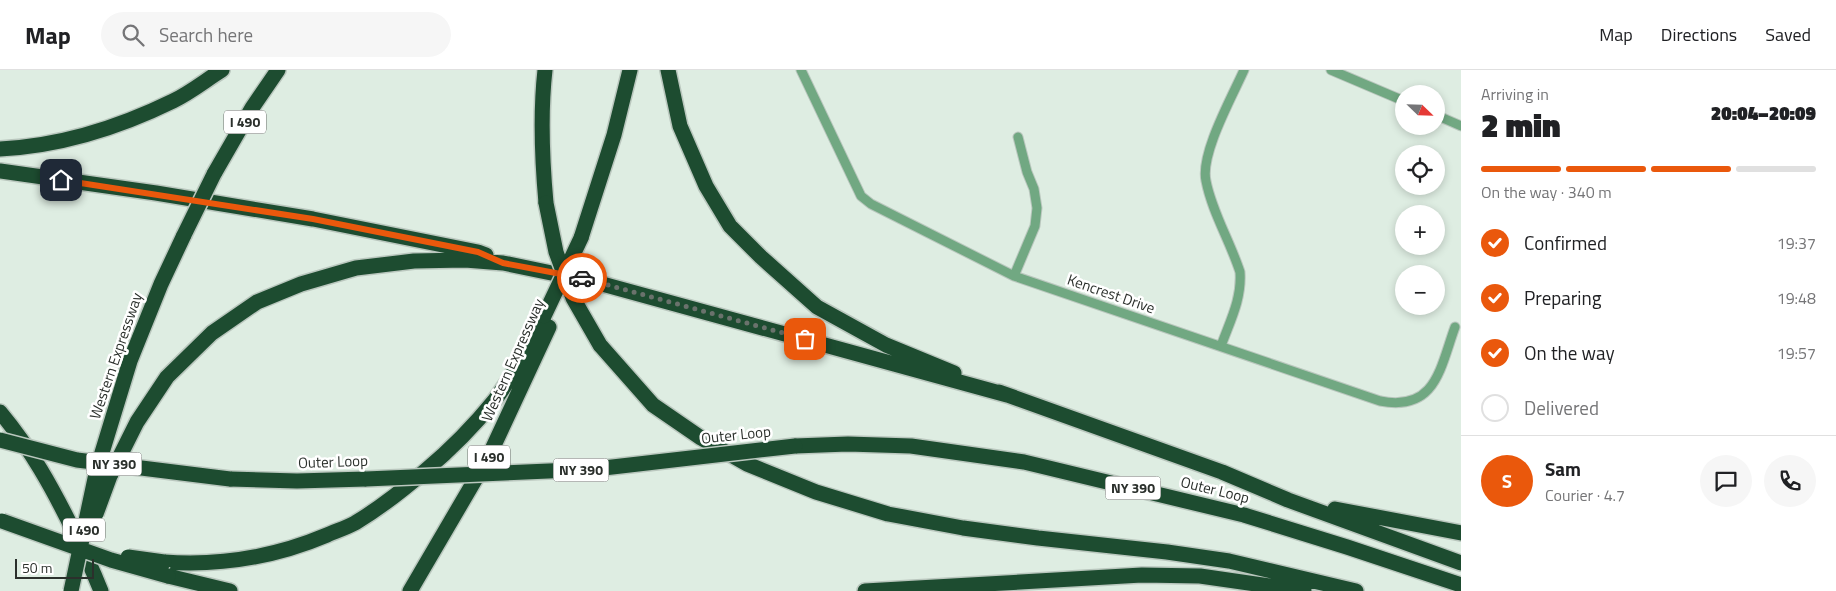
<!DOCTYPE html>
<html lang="en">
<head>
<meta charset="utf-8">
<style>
  :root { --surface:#fff; --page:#f6f6f6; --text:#202124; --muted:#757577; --line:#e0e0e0; --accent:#ea580c }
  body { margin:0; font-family:"Titillium Web",sans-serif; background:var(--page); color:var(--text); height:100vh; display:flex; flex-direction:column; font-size:19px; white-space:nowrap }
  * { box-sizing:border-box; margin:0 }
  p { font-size:16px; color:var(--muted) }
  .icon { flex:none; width:28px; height:28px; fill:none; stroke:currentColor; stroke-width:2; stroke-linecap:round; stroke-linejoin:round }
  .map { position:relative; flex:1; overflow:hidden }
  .panel { display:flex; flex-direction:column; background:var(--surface); width:375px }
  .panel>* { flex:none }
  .needle { width:32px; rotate:113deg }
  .tools { position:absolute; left:1395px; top:15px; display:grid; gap:10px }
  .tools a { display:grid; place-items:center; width:50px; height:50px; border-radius:50%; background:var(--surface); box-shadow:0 2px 8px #0003; font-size:25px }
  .scale { position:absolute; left:15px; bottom:12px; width:79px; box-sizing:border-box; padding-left:5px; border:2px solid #2b302c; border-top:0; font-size:14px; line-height:18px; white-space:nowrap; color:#2b302c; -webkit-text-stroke:4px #fff; paint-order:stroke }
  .pin { position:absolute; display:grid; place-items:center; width:42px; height:42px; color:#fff; margin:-21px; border-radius:10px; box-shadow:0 2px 8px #0006 }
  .courier { position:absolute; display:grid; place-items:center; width:50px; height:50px; margin:-25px; border:4px solid #ea580c; border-radius:50%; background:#fff; color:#222; box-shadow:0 1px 6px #0007 }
  .overview em { font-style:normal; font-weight:800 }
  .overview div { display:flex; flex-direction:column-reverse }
  .overview { display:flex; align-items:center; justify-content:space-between; height:85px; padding:0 20px }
  h1 { font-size:32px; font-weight:800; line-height:38px }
  .bar { display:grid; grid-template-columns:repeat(4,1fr); gap:8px 5px; align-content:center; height:60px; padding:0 20px }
  .bar i { height:6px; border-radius:4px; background:var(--line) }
  .bar .current { background:var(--accent) }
  .bar p { grid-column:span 4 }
  .line { display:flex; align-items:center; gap:12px; padding:0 20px; border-top:1px solid var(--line) }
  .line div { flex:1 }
  .round { display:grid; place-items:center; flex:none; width:52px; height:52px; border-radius:26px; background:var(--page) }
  ol { padding:0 20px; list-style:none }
  li { display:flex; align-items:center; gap:15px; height:55px }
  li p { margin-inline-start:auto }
  li .icon { padding:5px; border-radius:50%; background:var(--accent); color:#fff; stroke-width:4 }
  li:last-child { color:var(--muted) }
  li i { width:28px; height:28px; border:2px solid var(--line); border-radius:50% }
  header { display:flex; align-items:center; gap:30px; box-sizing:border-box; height:70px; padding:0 25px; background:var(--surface); border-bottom:1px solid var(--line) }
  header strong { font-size:24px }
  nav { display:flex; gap:28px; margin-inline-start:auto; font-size:18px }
  .search { width:350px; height:45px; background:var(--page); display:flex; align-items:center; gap:12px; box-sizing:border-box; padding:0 18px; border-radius:28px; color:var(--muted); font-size:19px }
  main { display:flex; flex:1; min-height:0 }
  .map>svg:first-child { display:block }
</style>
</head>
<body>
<header>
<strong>Map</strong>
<div class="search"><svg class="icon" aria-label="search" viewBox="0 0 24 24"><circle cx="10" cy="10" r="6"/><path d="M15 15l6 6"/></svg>Search here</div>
<nav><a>Map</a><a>Directions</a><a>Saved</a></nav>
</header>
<main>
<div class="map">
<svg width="1461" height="521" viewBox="0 0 1461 521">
  <rect width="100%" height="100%" fill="#deede2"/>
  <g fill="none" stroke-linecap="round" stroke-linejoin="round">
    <g stroke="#bac7be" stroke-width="11">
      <path id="minor" d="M801,0L861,126L871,134L1014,206L1380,331C1436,342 1440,298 1455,257
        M1331,0L1404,31
        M1436,45L1461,56
        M1014,206L1035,156L1037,138L1034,119L1027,102L1018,67
        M1221,276C1230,251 1242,229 1240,202C1230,171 1212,142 1206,111C1200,84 1232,27 1244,0"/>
    </g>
    <g stroke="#bac7be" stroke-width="18">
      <path id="motorway" d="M545,0C540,44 542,89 546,133
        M668,0L680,56L706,116L730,156L761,187L817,237L886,275L954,303
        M0,79C59,76 120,57 173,31C190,23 206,10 222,0
        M0,101L156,123L313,149L478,182L486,185
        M214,104L252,38L278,0
        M581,168L614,65L630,0
        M600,275L653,335L701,368L747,394L816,422L888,444L963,458L1038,468L1167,482L1229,491L1356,521
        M999,322L1222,402L1288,430L1461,493
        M0,342C31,379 53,419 74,462C84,481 93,501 101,521
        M795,376L848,374L911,376L1024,392L1244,445L1347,477L1461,515
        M97,399L130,291L161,214L184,165
        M110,406L137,352L167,307L212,263L257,232L301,214L356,198L414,191L465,190L503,193L595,212L1007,325
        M230,409L297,411L366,409
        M1335,439L1461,463
        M164,492C220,496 275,487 327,465C336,461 346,458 355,453C380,438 403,420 425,401C450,380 473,357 494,331C514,305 529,276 544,246
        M168,506L230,521
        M410,521L489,386L549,257
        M865,521L1142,505L1200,506L1304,521"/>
    </g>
    <use href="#minor" stroke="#71a882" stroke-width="9"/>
    <use href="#motorway" stroke="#1d4c30" stroke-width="15"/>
    <g stroke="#bac7be" stroke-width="18" stroke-linecap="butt">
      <path id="motorway-bridge" d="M546,133L556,182L573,228L600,275
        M184,165L214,104
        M544,246L581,168
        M0,370L77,390L230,409
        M366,409L595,399L795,376
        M96,444L110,406
        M2,451L111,490L168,506
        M128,487L164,492
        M71,521L97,399"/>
    </g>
    <use href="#motorway-bridge" stroke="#1d4c30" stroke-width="15"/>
  </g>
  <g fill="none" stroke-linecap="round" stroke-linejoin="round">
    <path stroke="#6a726c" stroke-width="5" stroke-dasharray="0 9" d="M582,208L805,269"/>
    <path stroke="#ea580c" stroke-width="6" d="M61,110L313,149L478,182L503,193L582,208"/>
  </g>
  <g text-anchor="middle" stroke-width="5" stroke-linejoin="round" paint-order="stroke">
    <g fill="#fff" stroke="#6b6e6b" stroke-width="1">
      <rect x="224" y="40.5" width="42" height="23" rx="4"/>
      <rect x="468" y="375.5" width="42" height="23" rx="4"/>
      <rect x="86.5" y="382.5" width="55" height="23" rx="4"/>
      <rect x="553.5" y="388.5" width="55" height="23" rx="4"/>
      <rect x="1105.5" y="406.5" width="55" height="23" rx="4"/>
      <rect x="63" y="448.5" width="42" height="23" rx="4"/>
    </g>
    <g font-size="14" font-weight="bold" fill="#2b302c">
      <text x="245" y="57">I 490</text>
      <text x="489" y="392">I 490</text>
      <text x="114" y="399">NY 390</text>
      <text x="581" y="405">NY 390</text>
      <text x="1133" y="423">NY 390</text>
      <text x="84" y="465">I 490</text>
    </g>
    <g font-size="15" fill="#2b302c" stroke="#fff">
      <text transform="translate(1111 224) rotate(19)" y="5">Kencrest Drive</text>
      <text transform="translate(116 286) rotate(-71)" y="5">Western Expressway</text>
      <text transform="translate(513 290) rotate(-66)" y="5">Western Expressway</text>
      <text transform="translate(736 365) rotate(-6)" y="5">Outer Loop</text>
      <text transform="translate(333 392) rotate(-2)" y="5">Outer Loop</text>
      <text transform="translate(1215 420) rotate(14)" y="5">Outer Loop</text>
    </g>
  </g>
</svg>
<div class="tools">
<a><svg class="needle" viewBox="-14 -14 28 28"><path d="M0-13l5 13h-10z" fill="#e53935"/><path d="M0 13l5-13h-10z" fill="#757577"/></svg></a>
<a><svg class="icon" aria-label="locate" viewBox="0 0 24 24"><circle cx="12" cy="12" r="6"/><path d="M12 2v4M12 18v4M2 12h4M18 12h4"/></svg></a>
<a>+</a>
<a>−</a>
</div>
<div class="scale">50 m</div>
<div class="pin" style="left:805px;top:269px;background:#ea580c"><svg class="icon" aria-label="bag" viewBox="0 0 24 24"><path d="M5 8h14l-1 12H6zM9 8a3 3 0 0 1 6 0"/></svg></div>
<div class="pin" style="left:61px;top:110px;background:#1f2937"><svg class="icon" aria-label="home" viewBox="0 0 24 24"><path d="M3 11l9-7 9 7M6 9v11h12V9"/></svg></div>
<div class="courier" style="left:582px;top:208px"><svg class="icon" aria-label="car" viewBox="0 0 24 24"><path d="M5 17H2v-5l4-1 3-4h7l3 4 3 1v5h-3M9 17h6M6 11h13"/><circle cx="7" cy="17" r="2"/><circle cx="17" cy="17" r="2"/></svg></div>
</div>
<section class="panel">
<div class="overview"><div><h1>2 min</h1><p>Arriving in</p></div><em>20:04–20:09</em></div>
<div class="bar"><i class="current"></i><i class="current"></i><i class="current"></i><i></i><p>On the way · 340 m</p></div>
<ol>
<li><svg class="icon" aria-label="check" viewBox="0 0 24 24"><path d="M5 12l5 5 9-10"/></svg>Confirmed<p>19:37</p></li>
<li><svg class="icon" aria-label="check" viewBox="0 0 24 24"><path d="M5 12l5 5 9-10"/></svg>Preparing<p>19:48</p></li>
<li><svg class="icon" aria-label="check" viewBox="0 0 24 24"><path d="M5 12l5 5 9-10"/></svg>On the way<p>19:57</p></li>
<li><i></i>Delivered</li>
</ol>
<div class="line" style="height:90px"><b class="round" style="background:var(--accent);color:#fff">S</b><div><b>Sam</b><p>Courier · 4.7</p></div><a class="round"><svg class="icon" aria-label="chat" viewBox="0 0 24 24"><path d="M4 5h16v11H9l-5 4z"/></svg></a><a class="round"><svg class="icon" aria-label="phone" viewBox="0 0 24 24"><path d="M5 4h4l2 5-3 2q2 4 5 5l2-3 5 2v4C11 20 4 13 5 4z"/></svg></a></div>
</section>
</main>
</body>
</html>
